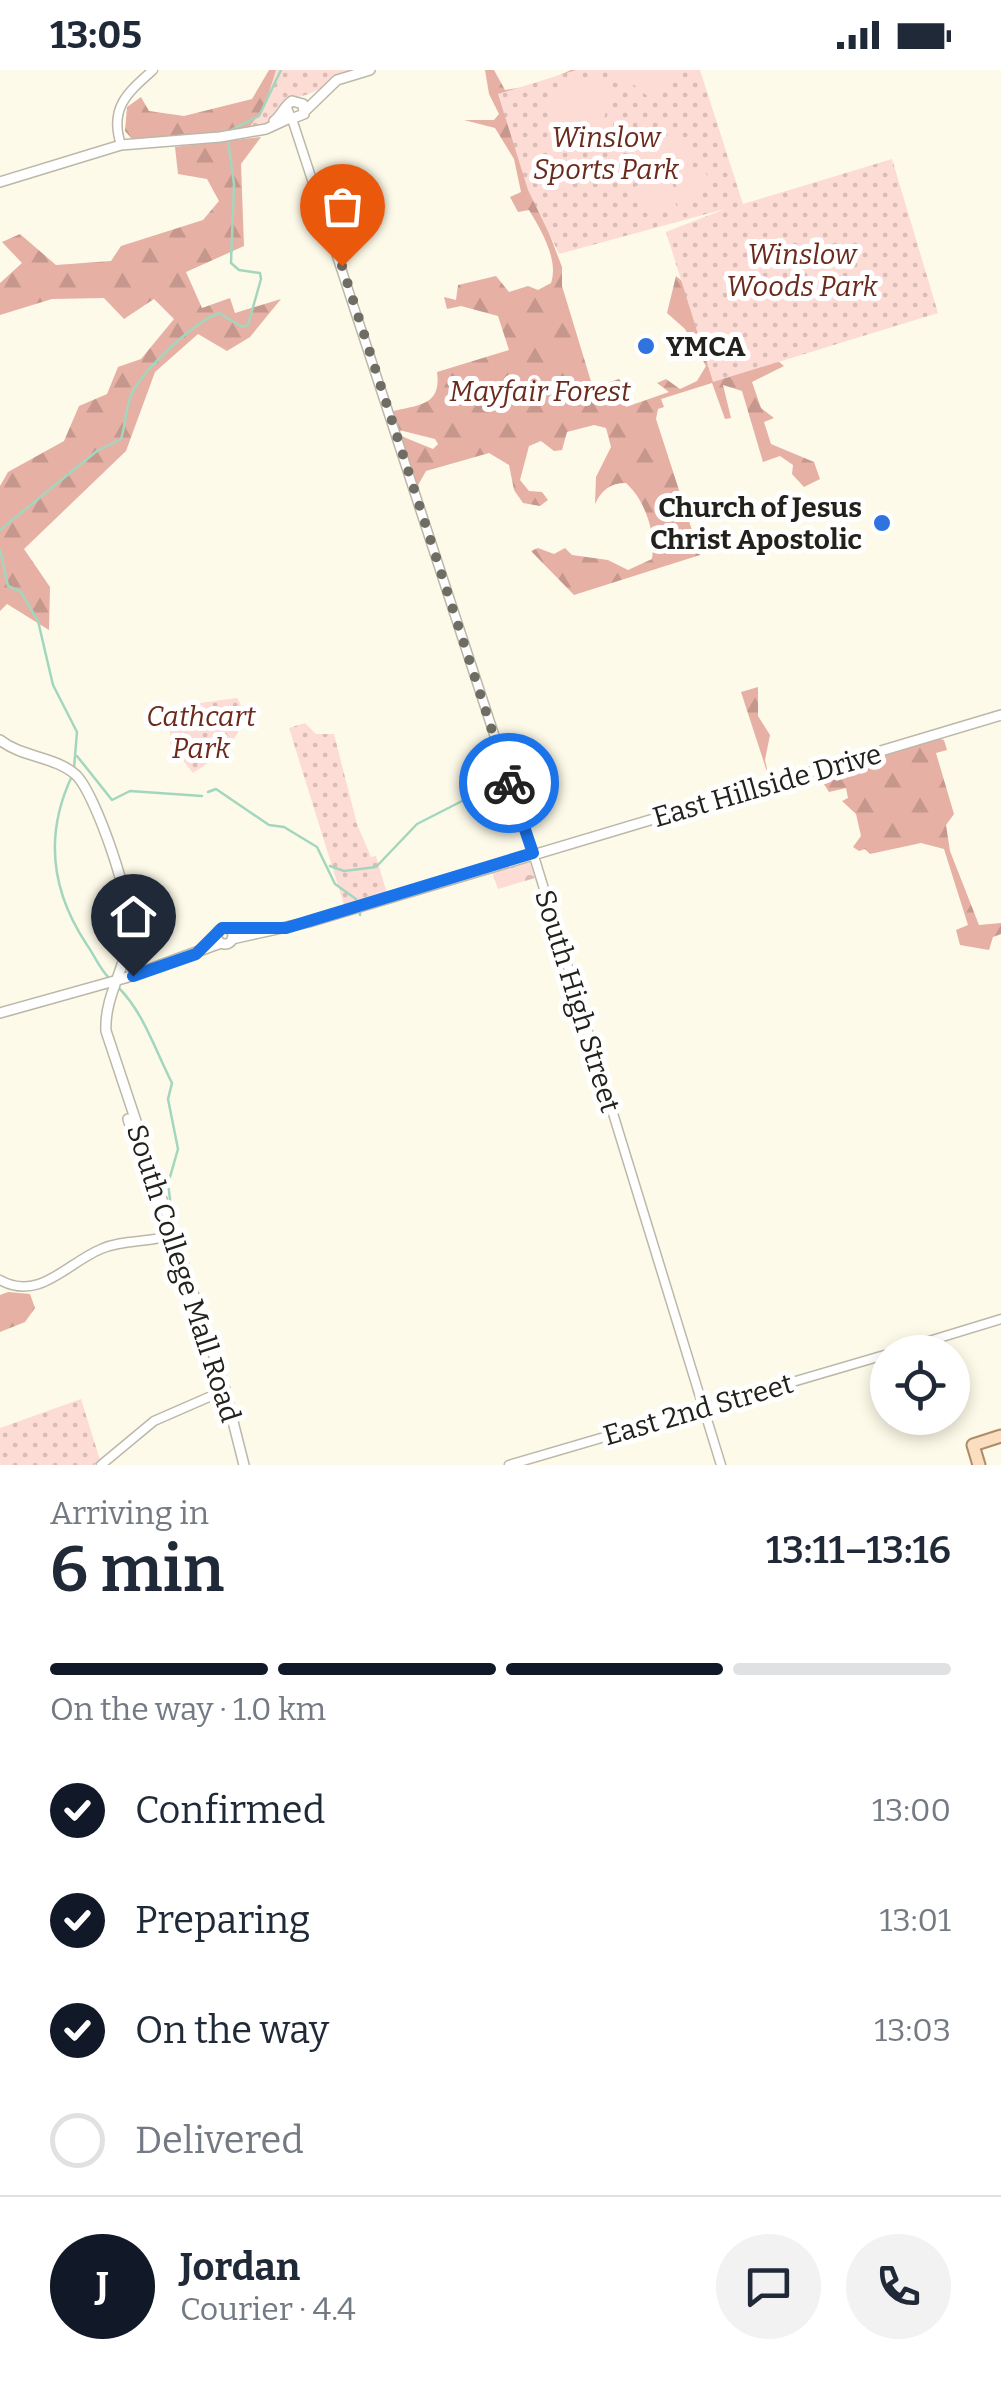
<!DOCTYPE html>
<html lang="en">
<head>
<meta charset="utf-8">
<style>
  :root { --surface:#fff; --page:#f2f2f3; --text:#1f2937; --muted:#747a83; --line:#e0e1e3; --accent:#111827 }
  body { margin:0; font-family:Bitter,serif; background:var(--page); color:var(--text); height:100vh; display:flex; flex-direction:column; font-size:38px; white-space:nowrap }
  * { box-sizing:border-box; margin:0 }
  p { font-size:32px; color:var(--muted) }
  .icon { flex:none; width:55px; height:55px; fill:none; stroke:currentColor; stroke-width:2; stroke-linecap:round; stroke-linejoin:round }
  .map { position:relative; height:1395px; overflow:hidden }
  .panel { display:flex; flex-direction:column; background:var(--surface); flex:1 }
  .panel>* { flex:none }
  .tools { position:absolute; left:870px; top:1265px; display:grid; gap:20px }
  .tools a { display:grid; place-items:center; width:100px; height:100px; border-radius:50%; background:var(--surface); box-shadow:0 5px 15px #0003; font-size:50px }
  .pin { position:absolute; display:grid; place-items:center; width:85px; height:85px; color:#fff; margin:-102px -42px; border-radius:50% 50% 50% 0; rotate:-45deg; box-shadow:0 0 10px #0007 }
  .pin .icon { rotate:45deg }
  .courier { position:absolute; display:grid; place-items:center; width:100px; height:100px; margin:-50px; border:8px solid #1a73e8; border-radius:50%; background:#fff; color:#222; box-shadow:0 2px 12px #0007 }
  .summary em { font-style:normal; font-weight:600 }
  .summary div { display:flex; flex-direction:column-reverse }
  .summary { display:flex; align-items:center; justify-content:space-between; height:170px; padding:0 50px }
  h1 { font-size:65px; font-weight:600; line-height:75px }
  .bar { display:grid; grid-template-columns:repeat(4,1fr); gap:15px 10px; align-content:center; height:120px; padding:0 50px }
  .bar i { height:12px; border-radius:8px; background:var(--line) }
  .bar .on { background:var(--accent) }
  .bar p { grid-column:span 4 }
  .line { display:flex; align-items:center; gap:25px; padding:0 50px; border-top:2px solid var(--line) }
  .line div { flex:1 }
  .round { display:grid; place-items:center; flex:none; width:105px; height:105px; border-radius:52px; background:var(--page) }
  ol { padding:0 50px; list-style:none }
  li { display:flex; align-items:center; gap:30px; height:110px }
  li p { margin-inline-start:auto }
  li .icon { padding:10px; border-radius:50%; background:var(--accent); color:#fff; stroke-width:4 }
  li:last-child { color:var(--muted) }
  li i { width:55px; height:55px; border:5px solid var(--line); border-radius:50% }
  .status { display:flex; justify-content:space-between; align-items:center; height:70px; padding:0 50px; background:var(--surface); direction:ltr }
  .status svg { height:28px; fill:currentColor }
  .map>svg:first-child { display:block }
</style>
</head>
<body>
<div class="status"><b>13:05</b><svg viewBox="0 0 49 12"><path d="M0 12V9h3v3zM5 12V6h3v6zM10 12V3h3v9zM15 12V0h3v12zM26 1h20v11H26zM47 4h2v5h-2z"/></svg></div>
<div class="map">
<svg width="1001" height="1395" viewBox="0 0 1001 1395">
  <defs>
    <pattern id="forest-firs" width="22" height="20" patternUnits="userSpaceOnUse" patternTransform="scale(2.5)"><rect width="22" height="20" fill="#e6b0a4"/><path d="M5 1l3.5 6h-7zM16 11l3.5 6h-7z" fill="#c5978d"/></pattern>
    <pattern id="cemetery-stones" width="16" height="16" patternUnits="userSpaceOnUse" patternTransform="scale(2.5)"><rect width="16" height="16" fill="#fddcd5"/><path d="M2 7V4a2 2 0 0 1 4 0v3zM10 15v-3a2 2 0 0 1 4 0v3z" fill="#d9bcb6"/></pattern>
    <pattern id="park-dots" width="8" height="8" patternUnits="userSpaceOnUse" patternTransform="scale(2.5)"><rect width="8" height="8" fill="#fddcd5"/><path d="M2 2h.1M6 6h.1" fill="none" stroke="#d9bcb6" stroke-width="1.8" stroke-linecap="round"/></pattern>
  </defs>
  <rect width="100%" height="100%" fill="#fdfae9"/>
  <path fill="url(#forest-firs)" d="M269,0H292L272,47L248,60L133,70L125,61L127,37L141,27L149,41L184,46L252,29Z
    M485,0H494L505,20L538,15L571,0H581L538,134L562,197V216L593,318L619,309L629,323L626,337L669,322L657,313L666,309L680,319L697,311L706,296L685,259L667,243L676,206L784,296L752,312L761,338L774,348L764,352L771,374L814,392L820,409L804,417L792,404L793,395L780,386L763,392L742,321L723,315L731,348L725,349L712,313L661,329L664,337L658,339L656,349L700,485L574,525L531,481L538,478L554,484L565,478L572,485L608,490L628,500L652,489C656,463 645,430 626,413C610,413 602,420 595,434L596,407L611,377L606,358L594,355L567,362L562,380L554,381L541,371L529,376L520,410L529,421L542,422L548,430L540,436L523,433L514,420L509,395L489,383L426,401L416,419L401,366L433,379L438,374L435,369L399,360L393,341C417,335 442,336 437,302L509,280L498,246L461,236L447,239L444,227L456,230L458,215L496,206L509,222L528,216L538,220L551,213C559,190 541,160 529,140L518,142L510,127L521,122L514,89L495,58L464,50H494L499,44L489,24Z
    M261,67L241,94L244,176L186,202L202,238L230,228L235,243L281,229L250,267L227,281L198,264L155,302L126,381L24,479L50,517L49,560L7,534L0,541V416L8,402L64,371L79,336L107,324L118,297L141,289L174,249L154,229L124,249L104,228L52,229L0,245V213L22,193L2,172L20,164L56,195L111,191L121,176L203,150L219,131L207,109L178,104L175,77Z
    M758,617V646L770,665L765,690L770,711L741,622Z
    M936,668L944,670L947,680L936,683L954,744L946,755L950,781L979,855L1001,853V864L993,867L989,880L960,875L956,860L968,855L944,779L921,773L870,784L865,779L859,781L853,777L861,766L856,744L842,731L848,728L846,718L829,722L820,708Z
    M8,1222L30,1224L35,1238L25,1252L0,1262V1225Z"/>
  <path fill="url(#cemetery-stones)" d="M529,790L535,808L498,819L491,799Z"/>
  <path fill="url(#park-dots)" d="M276,0H361C335,9 313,27 287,29L273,50L252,60L250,56L264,38Z
    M576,0H700L743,134L892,89L938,243L713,312L666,162L725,139L559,184L528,120L498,24Z
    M237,628C258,659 216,688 193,703L170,674V650L186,635Z
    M305,653L316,664H334L357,754L371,787L376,786L388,827L345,838L289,658Z
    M81,1329L100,1390L94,1395H0V1358Z"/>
  <path fill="#fddcd5" d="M615,0H673L650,28Z
    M584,8L613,17L600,62L592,66L550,53L555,22Z
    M672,65L689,70L701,89L676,97L670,94L661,66Z
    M654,68L664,97L661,103L632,112L633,83Z
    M703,95L707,106L703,124L683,138L674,109L677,104Z
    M663,108L668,111L678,140L654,141L641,132L634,117Z"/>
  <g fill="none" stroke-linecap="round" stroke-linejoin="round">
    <path stroke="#a3d7bd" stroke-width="2.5" d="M227,62L259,46L281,0
      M0,460L97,381L121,369C126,354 125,338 132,323C145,298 193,253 219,243L242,257L248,255L261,209L260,203L239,200L231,193L234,114L228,70
      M0,480L8,516L21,522L38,551L53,615L77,662L74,698
      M77,686L112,730L130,721L202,726
      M72,706C44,765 51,821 87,875C95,886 99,898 109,908
      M208,722L216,719L269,755L284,757L317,777L335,814L356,829
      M330,796L344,801L376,797L417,754L466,729L513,742
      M360,843V845
      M118,917C144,943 155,980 172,1013L168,1029L178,1079L168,1114L172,1144
      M159,1164L166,1150
      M161,1172L212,1316"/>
    <g stroke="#bcb8a9" stroke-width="11">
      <path id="tertiary" d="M292,49L533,783L721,1395
        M121,75C109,38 127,23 153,0
        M0,1210C39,1232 67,1193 101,1179C123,1169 149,1173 172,1165
        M893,1282L1001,1249
        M101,1395L154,1351L225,1320
        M509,1395L888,1284"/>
    </g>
    <g stroke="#bcb8a9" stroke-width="12">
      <path id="secondary" d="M305,41L337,10L370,0
        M274,51C282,45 284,36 292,31L303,34L304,44L291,49L286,37
        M0,112L121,75L220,67L266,59L290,48
        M0,670C23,688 55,686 76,705C96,724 134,837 130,864C126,897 104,927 106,961L224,1316L244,1395
        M217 866a8 8 0 1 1 16 0a8 8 0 1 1-16 0Z
        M232,869L309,852L1001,645
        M0,943L125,908L221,873
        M128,1049L154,1130
        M174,1192L202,1271"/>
    </g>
    <g stroke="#ae8c6a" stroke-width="15">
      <path id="primary" d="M979,1395L973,1375L1001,1366"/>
    </g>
    <use href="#tertiary" stroke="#fff" stroke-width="8"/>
    <use href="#secondary" stroke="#fff" stroke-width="9"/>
    <use href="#primary" stroke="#fbddbf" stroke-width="11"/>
  </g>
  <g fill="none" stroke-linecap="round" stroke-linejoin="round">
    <path stroke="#6f6d63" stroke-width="10" stroke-dasharray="0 18" d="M342,196L509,713"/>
    <path stroke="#1a73e8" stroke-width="12" d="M133,906L196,884L222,858H286L533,783L509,713"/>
  </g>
  <g fill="#2e73e0" stroke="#fff" stroke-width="4">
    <circle cx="646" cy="276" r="10"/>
    <circle cx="882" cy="453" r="10"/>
  </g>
  <g text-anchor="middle" stroke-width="10" stroke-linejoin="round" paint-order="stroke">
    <g font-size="28" font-style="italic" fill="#6b2a1c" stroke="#fff">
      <text x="606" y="77">Winslow<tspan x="606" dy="32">Sports Park</tspan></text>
      <text x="802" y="194">Winslow<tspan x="802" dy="32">Woods Park</tspan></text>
      <text x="540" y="331">Mayfair Forest</text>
      <text x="201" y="656">Cathcart<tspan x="201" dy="32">Park</tspan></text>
    </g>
    <g font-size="28" font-weight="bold" fill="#22211b" stroke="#fff" text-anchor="start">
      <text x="666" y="286">YMCA</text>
      <text x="862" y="447" text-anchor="end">Church of Jesus<tspan x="862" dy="32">Christ Apostolic</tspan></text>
    </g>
    <g font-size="28" fill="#22211b" stroke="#fff">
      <text transform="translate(767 715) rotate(-16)" y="10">East Hillside Drive</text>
      <text transform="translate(578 931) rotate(73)" y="10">South High Street</text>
      <text transform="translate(184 1203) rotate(72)" y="10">South College Mall Road</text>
      <text transform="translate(698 1339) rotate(-16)" y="10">East 2nd Street</text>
    </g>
  </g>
</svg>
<div class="tools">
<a><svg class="icon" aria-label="locate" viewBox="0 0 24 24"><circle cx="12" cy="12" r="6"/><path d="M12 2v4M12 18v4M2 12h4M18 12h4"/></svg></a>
</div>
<div class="pin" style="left:342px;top:196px;background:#ea580c"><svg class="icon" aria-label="bag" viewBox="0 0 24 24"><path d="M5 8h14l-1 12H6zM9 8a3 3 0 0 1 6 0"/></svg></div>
<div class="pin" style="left:133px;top:906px;background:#1f2937"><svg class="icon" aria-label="home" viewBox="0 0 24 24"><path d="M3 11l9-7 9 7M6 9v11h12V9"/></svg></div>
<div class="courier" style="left:509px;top:713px"><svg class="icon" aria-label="bike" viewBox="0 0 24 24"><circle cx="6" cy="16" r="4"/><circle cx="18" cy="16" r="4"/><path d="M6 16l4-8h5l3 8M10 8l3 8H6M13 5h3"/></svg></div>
</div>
<section class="panel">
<div class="summary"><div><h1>6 min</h1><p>Arriving in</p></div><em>13:11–13:16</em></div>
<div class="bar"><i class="on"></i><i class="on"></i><i class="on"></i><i></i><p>On the way · 1.0 km</p></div>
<ol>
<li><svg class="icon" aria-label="check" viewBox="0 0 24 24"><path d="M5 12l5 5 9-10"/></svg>Confirmed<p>13:00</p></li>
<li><svg class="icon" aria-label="check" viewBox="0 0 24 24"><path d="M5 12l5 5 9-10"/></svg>Preparing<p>13:01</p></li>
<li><svg class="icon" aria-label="check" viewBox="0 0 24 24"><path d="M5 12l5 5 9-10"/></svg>On the way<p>13:03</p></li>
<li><i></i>Delivered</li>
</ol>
<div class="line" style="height:180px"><b class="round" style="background:var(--accent);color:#fff">J</b><div><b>Jordan</b><p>Courier · 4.4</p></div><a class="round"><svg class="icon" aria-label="chat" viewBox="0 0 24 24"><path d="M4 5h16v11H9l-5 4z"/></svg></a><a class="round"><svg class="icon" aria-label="phone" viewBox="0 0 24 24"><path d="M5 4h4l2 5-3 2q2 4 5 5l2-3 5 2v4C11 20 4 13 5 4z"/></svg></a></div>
</section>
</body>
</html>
